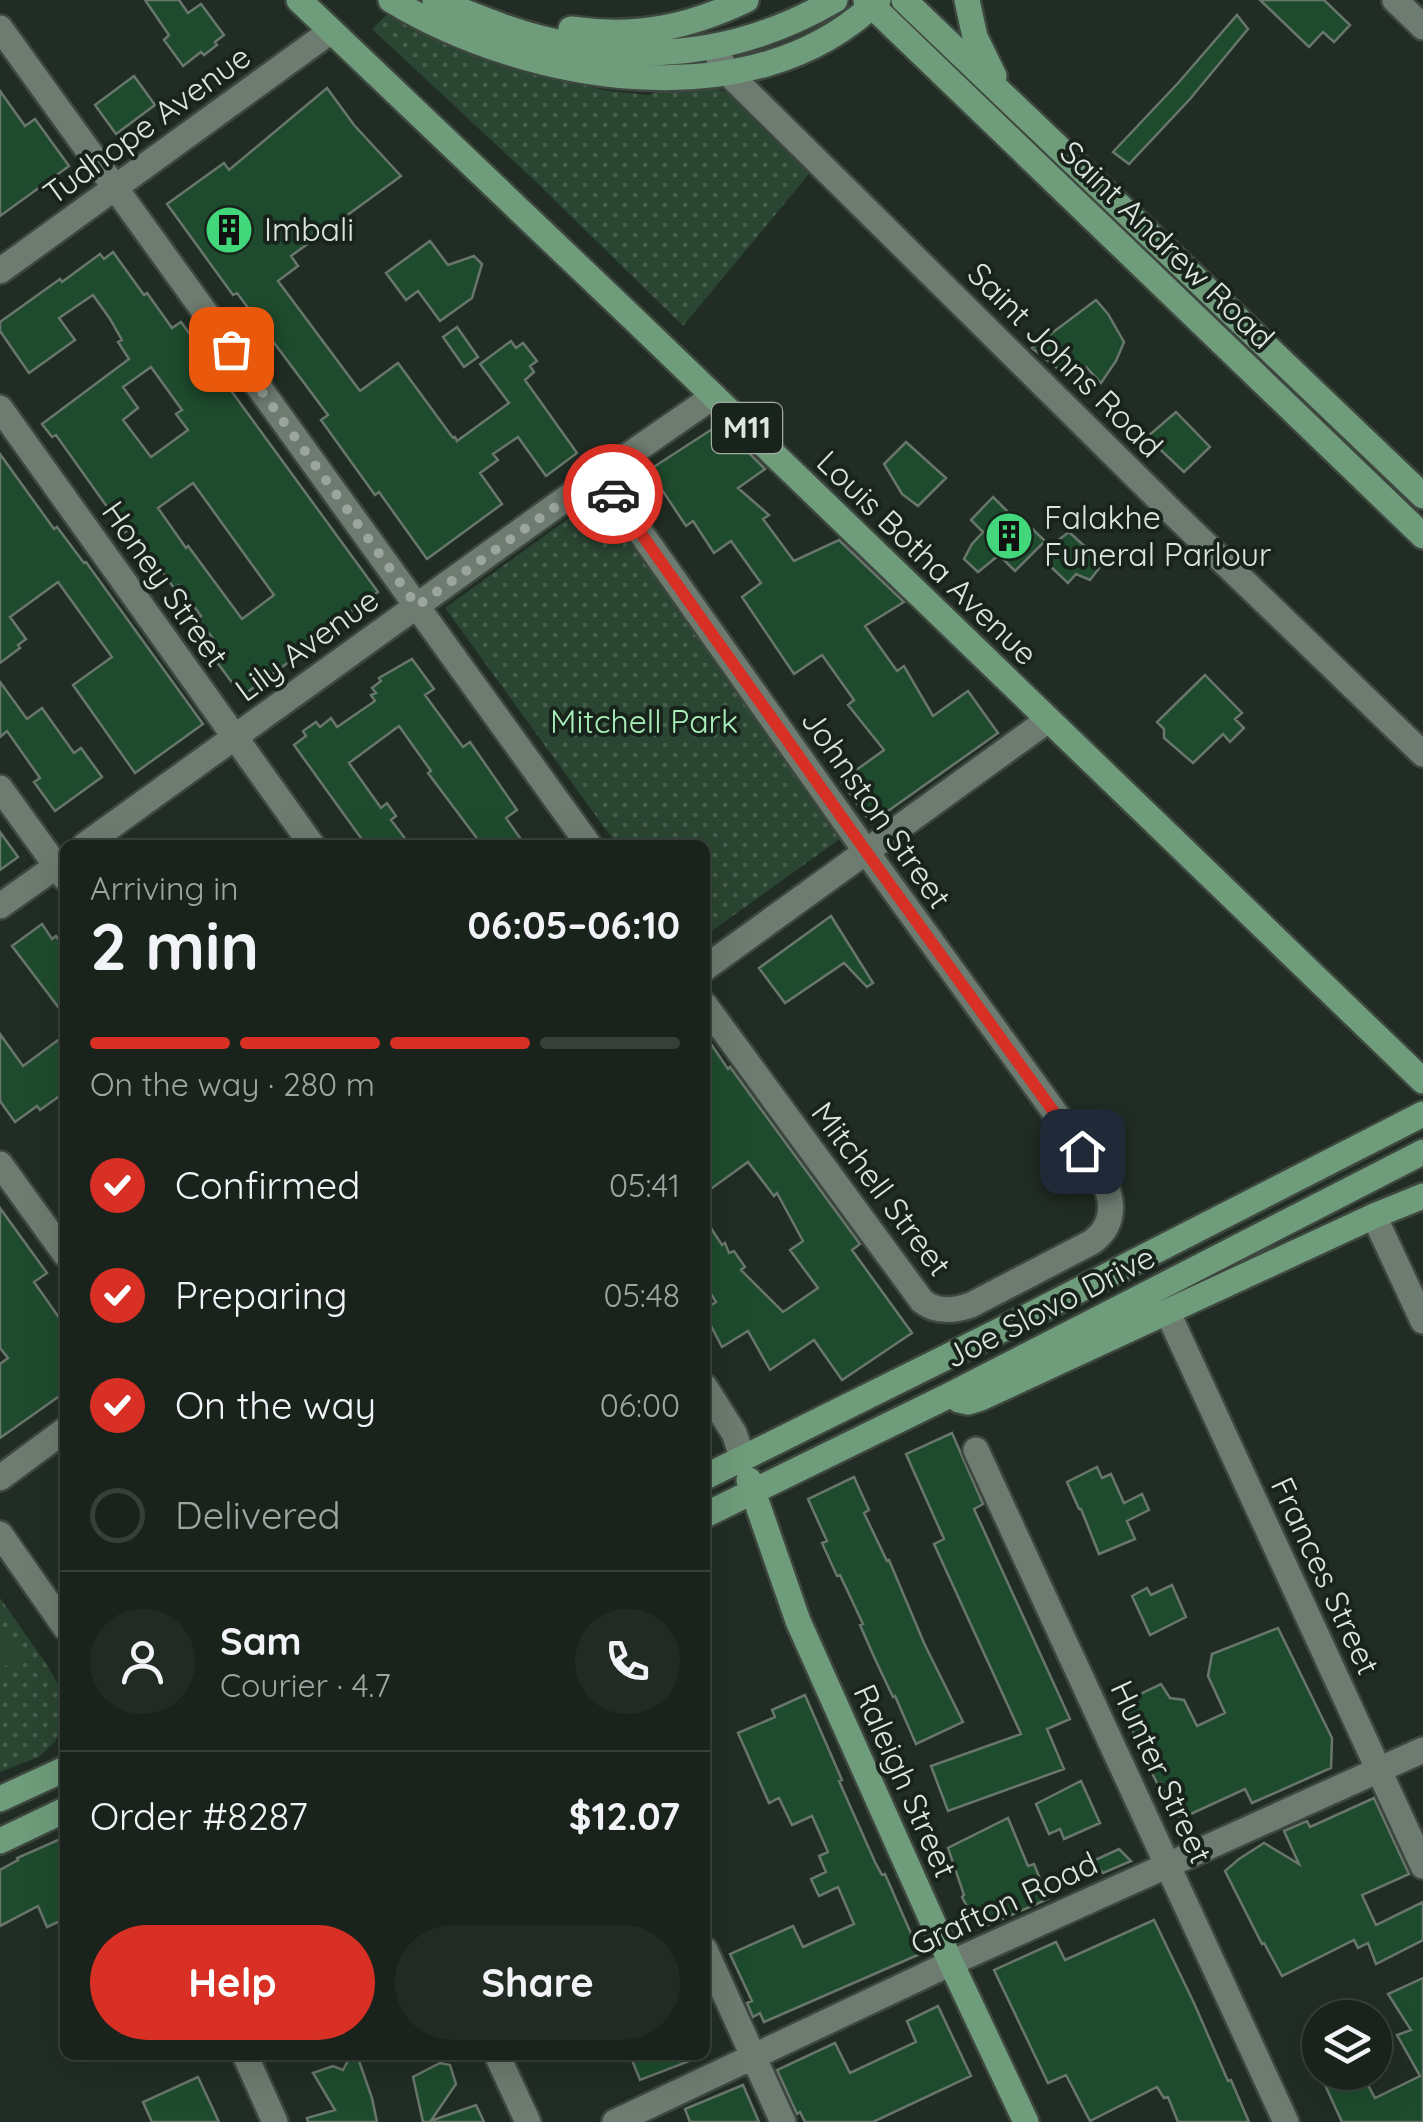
<!DOCTYPE html>
<html lang="en">
<head>
<meta charset="utf-8">
<style>
  :root { --surface:#19221b; --page:#222a24; --text:#f1f3f6; --muted:#9fa4a3; --line:#373f3a; --accent:#d93025 }
  body { margin:0; font-family:Quicksand,sans-serif; background:var(--page); color:var(--text); height:100vh; display:flex; flex-direction:column; font-size:38px; white-space:nowrap }
  * { box-sizing:border-box; margin:0 }
  p { font-size:32px; color:var(--muted) }
  .icon { flex:none; width:55px; height:55px; fill:none; stroke:currentColor; stroke-width:2; stroke-linecap:round; stroke-linejoin:round }
  .map { position:relative; flex:1; overflow:hidden }
  .panel { position:absolute; left:60px; top:840px; width:650px; height:1220px; display:flex; flex-direction:column; background:var(--surface); border-radius:15px; box-shadow:0 10px 40px #0002,0 0 0 2px var(--line) }
  .panel>* { flex:none }
  .fabs { position:absolute; left:1302px; top:2000px; display:grid; gap:20px }
  .fabs a { display:grid; place-items:center; width:90px; height:90px; border-radius:50%; background:var(--surface); box-shadow:0 10px 40px #0002,0 0 0 2px var(--line); font-size:50px }
  .pin { position:absolute; display:grid; place-items:center; width:85px; height:85px; color:#fff; margin:-42px; border-radius:20px; box-shadow:0 5px 15px #0006 }
  .courier { position:absolute; display:grid; place-items:center; width:100px; height:100px; margin:-50px; border:8px solid #d93025; border-radius:50%; background:#fff; color:#222; box-shadow:0 2px 12px #0007 }
  .summary em { font-style:normal; font-weight:700 }
  .summary div { display:flex; flex-direction:column-reverse }
  .summary { display:flex; align-items:center; justify-content:space-between; height:170px; padding:0 30px }
  h1 { font-size:65px; font-weight:700; line-height:75px }
  .bar { display:grid; grid-template-columns:repeat(4,1fr); gap:15px 10px; align-content:center; height:120px; padding:0 30px }
  .bar i { height:12px; border-radius:8px; background:var(--line) }
  .bar .selected { background:var(--accent) }
  .bar p { grid-column:span 4 }
  .line { display:flex; align-items:center; gap:25px; padding:0 30px; border-top:2px solid var(--line) }
  .line div { flex:1 }
  .round { display:grid; place-items:center; flex:none; width:105px; height:105px; border-radius:52px; background:var(--page) }
  ol { padding:0 30px; list-style:none }
  li { display:flex; align-items:center; gap:30px; height:110px }
  li p { margin-inline-start:auto }
  li .icon { padding:10px; border-radius:50%; background:var(--accent); color:#fff; stroke-width:4 }
  li:last-child { color:var(--muted) }
  li i { width:55px; height:55px; border:5px solid var(--line); border-radius:50% }
  .primary-button { display:flex; gap:20px; margin-top:auto; padding:20px 30px }
  .primary-button a { flex:1; height:115px; border-radius:60px; background:var(--accent); color:#fff; font-size:40px; font-weight:700; line-height:115px; text-align:center }
  .primary-button a+a { background:var(--page); color:var(--text) }
  .map>svg:first-child { display:block }
</style>
</head>
<body>
<div class="map">
<svg width="1423" height="2122" viewBox="0 0 1423 2122">
  <defs>
    <pattern id="green-dots" width="8" height="8" patternUnits="userSpaceOnUse" patternTransform="scale(2.5)"><rect width="8" height="8" fill="#2a4531"/><path d="M2 2h.1M6 6h.1" fill="none" stroke="#48604e" stroke-width="1.8" stroke-linecap="round"/></pattern>
  </defs>
  <rect width="100%" height="100%" fill="#212d24"/>
  <path fill="url(#green-dots)" d="M395,7L520,64L565,80L603,90L648,95L680,86L716,88L731,95L815,167L683,326L535,181L372,29Z
    M598,497L844,836L705,936V845H617L445,608Z
    M0,1598L47,1665L62,1691L65,1702V1716L55,1742L39,1757L0,1772Z"/>
  <path fill="#2a4531" d="M0,1623L22,1655L0,1669Z"/>
  <path fill="#1e4b2d" stroke="#69766c" stroke-width="2.5" fill-rule="evenodd" d="M145,0H179L188,13L201,4L224,35L215,42L217,45L204,55L201,52L183,66L164,40L169,35Z
    M1260,0H1324L1350,25L1334,42L1323,32L1309,47Z
    M1237,15L1248,29L1190,99L1129,164L1113,152L1179,82Z
    M134,76L155,105L116,134L95,105Z
    M327,88L354,125L401,176L291,256L298,266L278,281L360,391L398,363L453,438L455,437L457,441L509,403L480,364L511,341L516,348L523,343L537,361L530,366L534,372L525,380L577,453L546,476L518,437L493,454L498,460L480,473L502,504L427,559L379,492L375,495L321,420L328,415L237,293L233,295L167,204L224,163L229,170Z
    M0,91L25,126L35,119L69,166L0,216Z
    M430,241L448,265L474,256L482,264L472,298L440,321L418,291L406,300L386,273Z
    M113,252L144,295L147,293L172,328L181,322L378,592L308,642L311,646L242,696L205,646L214,640L198,619L201,616L179,585L174,588L131,528L125,532L56,435L52,437L42,424L129,359L118,342L122,340L110,319L93,295L59,318L75,340L29,373L0,331V322L60,279L62,282L100,254L104,259ZM151,367L182,410L176,414L188,430L151,457L123,420L138,408L123,387ZM193,483L274,595L242,619L188,546L186,548L158,508Z
    M1096,300L1108,314L1124,342L1116,361L1101,383L1086,367L1067,376L1032,348Z
    M457,327L478,357L464,367L443,337Z
    M1176,412L1210,447L1184,472L1147,437Z
    M720,424L765,469L738,488L769,515L763,519L794,561L839,540L904,602L865,626L897,671L904,666L933,716L968,691L998,733L871,823L841,781L884,750L848,705L854,700L822,655L794,674L742,597L761,583L731,541L714,553L693,521L686,526L649,470Z
    M906,442L946,478L918,506L902,494L884,464Z
    M0,454L54,529L57,527L84,563L86,562L203,724L135,773L73,685L112,657L58,582L10,617L26,639L18,645L20,648L0,663Z
    M993,497L1018,522L1022,519L1045,541L1015,571L999,555L978,572L964,559L972,544L983,532L971,520Z
    M1069,532L1103,563L1090,580L1076,574L1068,583L1050,566L1045,550Z
    M412,659L434,689L425,695L463,747L470,742L517,810L506,818L525,845H482L428,773L431,771L399,726L349,763L381,808L387,803L396,816L391,820L410,845H366L294,745L306,736L303,731L316,722L320,727L331,718L337,727L375,701L371,695L376,693L372,688L381,681L379,678Z
    M1205,675L1242,713L1235,719L1244,728L1230,742L1223,734L1193,763L1164,738V729L1157,722Z
    M0,682L27,719L42,708L74,753L81,748L102,777L55,811L34,782L40,778L7,731L0,737Z
    M0,832L18,857L0,870Z
    M831,916L873,983L867,987L844,963L785,1003L759,968Z
    M42,924L52,939L56,936L65,948V1016L12,946Z
    M0,1034L23,1066L65,1035V1092L40,1110L37,1106L15,1122L0,1101Z
    M705,1035L728,1069L730,1067L860,1244L852,1250L912,1333L842,1380L814,1340L770,1370L748,1331L722,1347L710,1324L705,1320V1309L716,1302L705,1284V1219L722,1245L725,1243L729,1253L734,1251L745,1267L741,1270L783,1312L818,1288L790,1250L803,1241L777,1193L774,1196L748,1162L705,1193Z
    M0,1208L47,1273L34,1282L65,1326V1392L0,1438V1364L8,1358L0,1348Z
    M952,1433L983,1504L974,1509L1070,1719L1047,1729L1064,1769L948,1811L931,1766L1021,1734L934,1544L944,1539L906,1454Z
    M1097,1467L1102,1478L1111,1474L1124,1503L1142,1494L1149,1510L1127,1521L1135,1539L1099,1554L1081,1509H1079L1067,1482Z
    M854,1477L869,1510L864,1513L887,1561L889,1560L924,1643L963,1722L916,1744L895,1696L893,1697L875,1659L860,1625L863,1624L840,1575L837,1576L822,1543L827,1541L808,1499Z
    M1172,1585L1186,1617L1150,1635L1132,1596L1147,1588L1151,1595Z
    M1278,1628L1332,1738L1331,1768L1252,1803L1245,1789L1182,1818L1176,1815L1161,1783L1158,1785L1141,1751L1121,1703L1161,1684L1170,1698L1184,1700L1197,1726L1225,1713L1208,1676L1212,1654Z
    M805,1695L842,1780L839,1781L875,1862L882,1875L885,1874L920,1954L764,2022L760,2013L753,2017L747,2003L752,2001L730,1954L793,1926L803,1947L854,1924L838,1887L819,1896L811,1879L826,1872L819,1856L828,1852L812,1816L792,1825L779,1798L769,1803L738,1733L775,1717L772,1710Z
    M1081,1781L1100,1823L1064,1839L1060,1829L1049,1834L1036,1804Z
    M1374,1798L1409,1874L1362,1895L1376,1925L1423,1902V1940L1376,1964L1368,1943L1358,1948L1354,1940L1282,1976L1264,1943L1262,1944L1225,1871L1239,1859L1264,1843L1299,1864L1284,1831L1307,1821L1310,1827Z
    M1008,1818L1028,1866L1034,1864L1048,1899L979,1929L962,1897L964,1895L948,1848Z
    M65,1837V1919L47,1927L38,1906L0,1926V1870L18,1860L17,1858Z
    M1119,1849L1131,1861L1103,1873L1093,1861Z
    M1154,1920L1194,2003L1228,2081L1231,2080L1249,2122H1178L1168,2097L1164,2098L1157,2087L1090,2121L1066,2075L1048,2083L994,1970L1056,1942L1065,1960Z
    M1423,1978V2122H1342L1319,2072H1361L1375,2098L1420,2076L1397,2035L1411,2030L1388,1994Z
    M938,2006L971,2076L873,2122H805L800,2112L797,2114L777,2070L835,2043L850,2073L916,2042L907,2021Z
    M351,2055H357L372,2098L377,2122H308L307,2118L335,2110L313,2073L333,2066L343,2070Z
    M630,2055H700V2057L640,2080Z
    M440,2063L450,2065L456,2084L430,2122H423L413,2077Z
    M198,2077L219,2122H152L143,2102Z
    M743,2085L759,2122H690L685,2109Z
    M476,2105L484,2122H434L433,2120Z"/>
  <g fill="none" stroke-linecap="round" stroke-linejoin="round">
    <g stroke="#3d473f" stroke-width="30">
      <path id="minor" d="M1395,0L1423,27
        M0,28L589,845
        M718,56L727,72L1171,511L1423,754
        M0,271L331,31
        M0,408L312,845
        M600,475L865,850L1103,1179C1115,1203 1114,1226 1092,1242L971,1305C954,1311 937,1313 922,1301L705,1005
        M0,788L65,878
        M85,845L554,507L714,396
        M0,906L65,860
        M705,968L1048,720
        M0,1164L65,1254
        M1374,1216L1423,1321
        M1168,1313L1423,1866
        M705,1387L734,1433L743,1459
        M976,1450L1286,2122
        M0,1478L65,1430
        M0,1534L65,1627
        M705,1950L783,2122
        M245,2055L275,2122
        M497,2055L528,2122
        M615,2122L951,1963L1423,1750"/>
    </g>
    <g stroke="#3d473f" stroke-width="30">
      <path id="major" d="M299,0L640,325L1423,1081
        M391,0C526,82 753,123 878,0
        M435,0C471,14 507,30 544,39C646,66 744,53 835,0
        M866,0L1423,536
        M904,0L1423,496
        M967,0L975,37L994,76
        M571,29C636,38 687,28 746,0
        M959,1400L968,1402L981,1398L1374,1216L1423,1196
        M705,1477L1001,1330L1423,1114
        M749,1480L798,1621L951,1963L1026,2122
        M705,1515L952,1394L1423,1152
        M0,1799L65,1769
        M0,1841L65,1810"/>
    </g>
    <use href="#minor" stroke="#6d7b70" stroke-width="25"/>
    <use href="#major" stroke="#6f9c7b" stroke-width="25"/>
  </g>
  <g fill="none" stroke-linecap="round" stroke-linejoin="round">
    <path stroke="#9ba59e" stroke-width="10" stroke-dasharray="0 18" d="M231,349L417,606L600,475L613,494"/>
    <path stroke="#d93025" stroke-width="12" d="M613,494L865,850L1082,1151"/>
  </g>
  <defs>
    <g id="building-disc" transform="scale(2.5)"><circle r="9.5" fill="#42d77b" stroke="#18231b"/><path d="M-4-6H4V6H1V3H-1V6H-4ZM-2.5-4.3h1.7v1.8h-1.7ZM.8-4.3h1.7v1.8H.8ZM-2.5-1h1.7V.8h-1.7ZM.8-1h1.7V.8H.8Z" fill="#111"/></g>
  </defs>
  <g fill-rule="evenodd">
    <use href="#building-disc" x="229" y="230"/>
    <use href="#building-disc" x="1009" y="536"/>
  </g>
  <g text-anchor="middle" stroke-width="8" stroke-linejoin="round" paint-order="stroke">
    <rect fill="#18231b" stroke="#a2aba4" stroke-width="2.5" x="712" y="403" width="70" height="50" rx="8"/>
    <g font-size="30" font-weight="bold" fill="#dde5df">
      <text x="747" y="438">M11</text>
    </g>
    <g font-size="32" fill="#dde5df" stroke="#18231b">
      <text transform="translate(147 125) rotate(-36)" y="11">Tudhope Avenue</text>
      <text transform="translate(1167 245) rotate(44)" y="11">Saint Andrew Road</text>
      <text transform="translate(1065 360) rotate(45)" y="11">Saint Johns Road</text>
      <text transform="translate(927 558) rotate(44)" y="11">Louis Botha Avenue</text>
      <text transform="translate(165 584) rotate(55)" y="11">Honey Street</text>
      <text transform="translate(307 645) rotate(-36)" y="11">Lily Avenue</text>
      <text transform="translate(876 809) rotate(55)" y="11">Johnston Street</text>
      <text transform="translate(881 1189) rotate(53)" y="11">Mitchell Street</text>
      <text transform="translate(1050 1307) rotate(-27)" y="11">Joe Slovo Drive</text>
      <text transform="translate(1325 1576) rotate(65)" y="11">Frances Street</text>
      <text transform="translate(1161 1772) rotate(65)" y="11">Hunter Street</text>
      <text transform="translate(905 1781) rotate(66)" y="11">Raleigh Street</text>
      <text transform="translate(1004 1904) rotate(-25)" y="11">Grafton Road</text>
    </g>
    <g font-size="32" fill="#dde5df" stroke="#18231b" text-anchor="start">
      <text x="264" y="241">Imbali</text>
      <text x="1044" y="529">Falakhe<tspan x="1044" dy="37">Funeral Parlour</tspan></text>
    </g>
    <g font-size="32" fill="#a8efba" stroke="#18231b">
      <text x="644" y="733">Mitchell Park</text>
    </g>
  </g>
</svg>
<div class="fabs">
<a><svg class="icon" aria-label="layers" viewBox="0 0 24 24"><path d="M12 4l9 5-9 5-9-5zM3 14l9 5 9-5"/></svg></a>
</div>
<div class="pin" style="left:231px;top:349px;background:#ea580c"><svg class="icon" aria-label="bag" viewBox="0 0 24 24"><path d="M5 8h14l-1 12H6zM9 8a3 3 0 0 1 6 0"/></svg></div>
<div class="pin" style="left:1082px;top:1151px;background:#1f2937"><svg class="icon" aria-label="home" viewBox="0 0 24 24"><path d="M3 11l9-7 9 7M6 9v11h12V9"/></svg></div>
<div class="courier" style="left:613px;top:494px"><svg class="icon" aria-label="car" viewBox="0 0 24 24"><path d="M5 17H2v-5l4-1 3-4h7l3 4 3 1v5h-3M9 17h6M6 11h13"/><circle cx="7" cy="17" r="2"/><circle cx="17" cy="17" r="2"/></svg></div>
<section class="panel">
<div class="summary"><div><h1>2 min</h1><p>Arriving in</p></div><em>06:05–06:10</em></div>
<div class="bar"><i class="selected"></i><i class="selected"></i><i class="selected"></i><i></i><p>On the way · 280 m</p></div>
<ol>
<li><svg class="icon" aria-label="check" viewBox="0 0 24 24"><path d="M5 12l5 5 9-10"/></svg>Confirmed<p>05:41</p></li>
<li><svg class="icon" aria-label="check" viewBox="0 0 24 24"><path d="M5 12l5 5 9-10"/></svg>Preparing<p>05:48</p></li>
<li><svg class="icon" aria-label="check" viewBox="0 0 24 24"><path d="M5 12l5 5 9-10"/></svg>On the way<p>06:00</p></li>
<li><i></i>Delivered</li>
</ol>
<div class="line" style="height:180px"><a class="round"><svg class="icon" aria-label="person" viewBox="0 0 24 24"><circle cx="12" cy="8" r="4"/><path d="M4 21q1-7 8-7t8 7"/></svg></a><div><b>Sam</b><p>Courier · 4.7</p></div><a class="round"><svg class="icon" aria-label="phone" viewBox="0 0 24 24"><path d="M5 4h4l2 5-3 2q2 4 5 5l2-3 5 2v4C11 20 4 13 5 4z"/></svg></a></div>
<div class="line" style="height:130px"><div>Order #8287</div><b>$12.07</b></div>
<div class="primary-button"><a>Help</a><a>Share</a></div>
</section>
</div>
</body>
</html>
